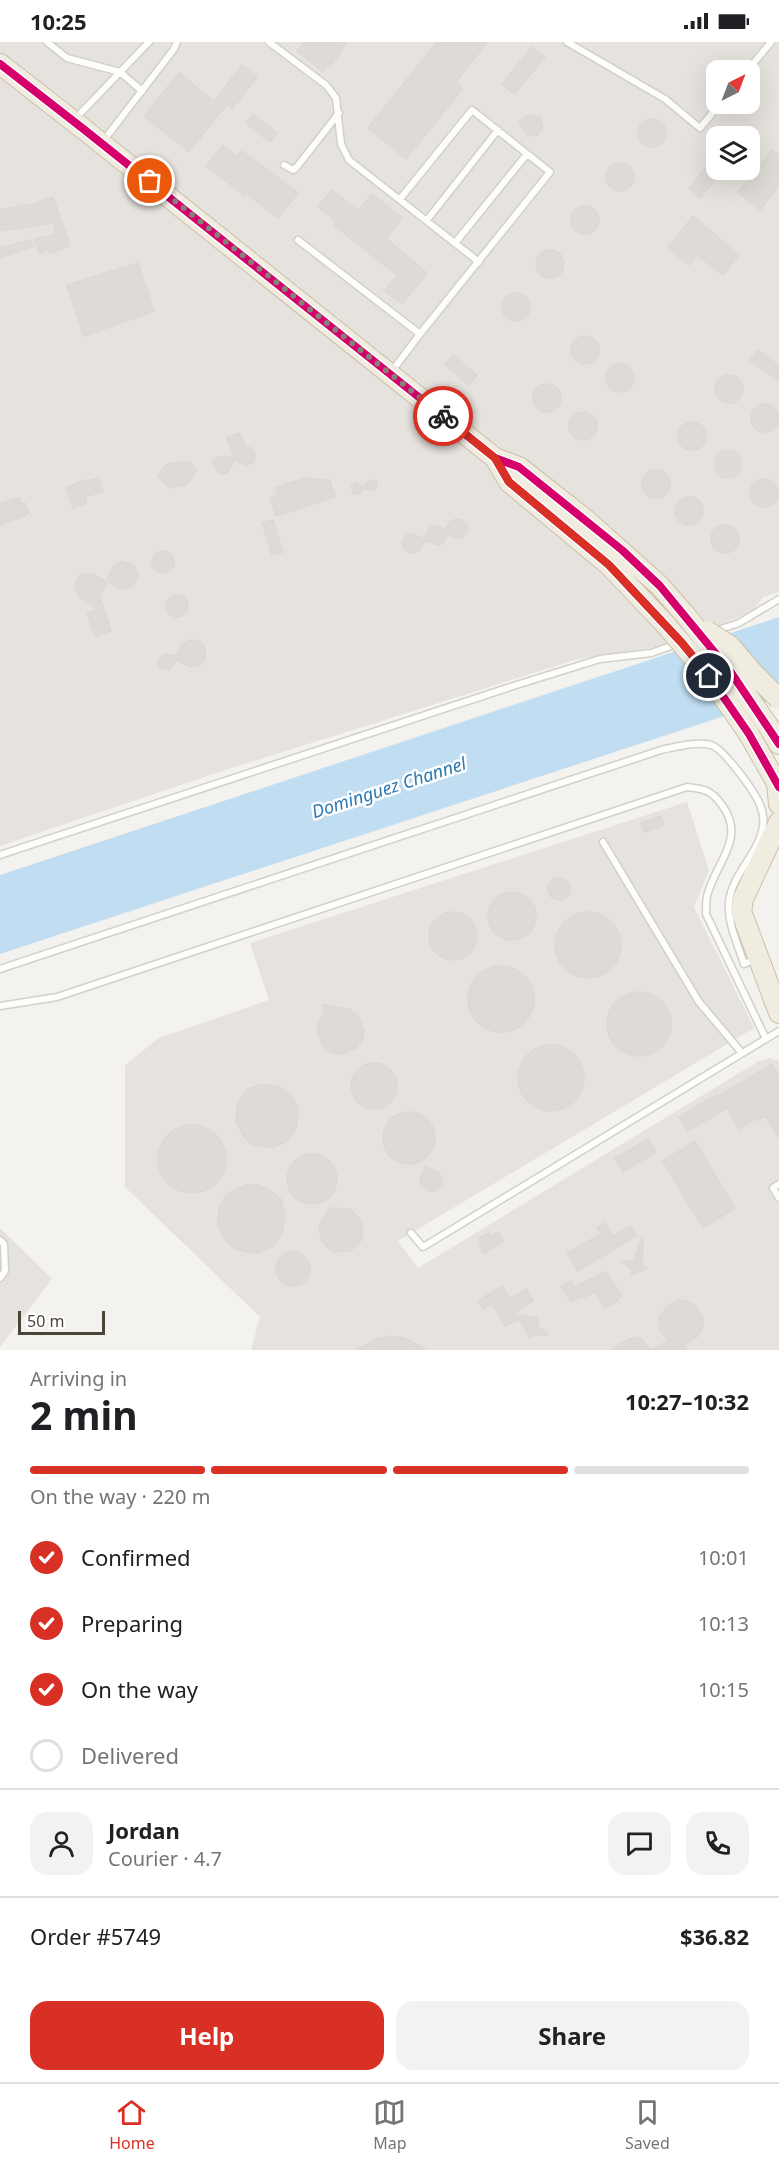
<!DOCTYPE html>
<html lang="en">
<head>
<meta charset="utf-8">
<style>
  :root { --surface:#fff; --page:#f2f2f2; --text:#202124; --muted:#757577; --line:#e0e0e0; --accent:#d93025 }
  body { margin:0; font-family:"Noto Sans",sans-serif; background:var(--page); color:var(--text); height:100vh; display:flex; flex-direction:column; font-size:22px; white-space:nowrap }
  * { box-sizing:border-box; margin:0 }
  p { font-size:20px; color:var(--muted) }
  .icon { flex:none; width:33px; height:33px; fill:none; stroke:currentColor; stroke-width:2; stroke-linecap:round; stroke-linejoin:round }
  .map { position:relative; height:1308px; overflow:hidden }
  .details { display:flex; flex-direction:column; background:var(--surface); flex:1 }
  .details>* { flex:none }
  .needle { width:39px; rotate:42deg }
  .tools { position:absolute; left:706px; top:18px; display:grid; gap:12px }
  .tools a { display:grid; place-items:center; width:54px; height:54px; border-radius:12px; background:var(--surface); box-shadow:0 6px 24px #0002; font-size:30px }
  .scale { position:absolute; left:18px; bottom:15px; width:87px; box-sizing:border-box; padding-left:6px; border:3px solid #4b4439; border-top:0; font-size:16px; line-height:21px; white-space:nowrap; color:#4b4439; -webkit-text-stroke:4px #fff; paint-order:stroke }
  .pin { position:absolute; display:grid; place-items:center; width:51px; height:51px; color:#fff; margin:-26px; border:3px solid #fff; border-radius:50%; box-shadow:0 2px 6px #0007 }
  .courier { position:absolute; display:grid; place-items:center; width:60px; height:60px; margin:-30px; border:4px solid #d93025; border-radius:50%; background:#fff; color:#222; box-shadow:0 2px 8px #0007 }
  .summary em { font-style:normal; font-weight:700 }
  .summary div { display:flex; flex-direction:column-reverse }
  .summary { display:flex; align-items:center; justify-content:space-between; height:102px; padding:0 30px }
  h1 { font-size:39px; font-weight:700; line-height:45px }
  .bar { display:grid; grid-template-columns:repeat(4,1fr); gap:9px 6px; align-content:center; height:72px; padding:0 30px }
  .bar i { height:8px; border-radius:4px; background:var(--line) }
  .bar .on { background:var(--accent) }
  .bar p { grid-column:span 4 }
  .line { display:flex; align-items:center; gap:15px; padding:0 30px; border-top:2px solid var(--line) }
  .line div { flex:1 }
  .round { display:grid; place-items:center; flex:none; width:63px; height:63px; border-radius:18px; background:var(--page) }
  ol { padding:0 30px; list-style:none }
  li { display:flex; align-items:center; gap:18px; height:66px }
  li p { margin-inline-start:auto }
  li .icon { padding:6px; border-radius:50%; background:var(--accent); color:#fff; stroke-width:4 }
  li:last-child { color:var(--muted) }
  li i { width:33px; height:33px; border:3px solid var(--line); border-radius:50% }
  .action { display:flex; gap:12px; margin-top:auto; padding:12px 30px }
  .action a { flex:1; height:69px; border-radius:18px; background:var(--accent); color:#fff; font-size:24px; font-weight:700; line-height:69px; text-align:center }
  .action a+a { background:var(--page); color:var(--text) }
  .status { display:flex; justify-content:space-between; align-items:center; height:42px; padding:0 30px; background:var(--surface); direction:ltr }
  .status svg { height:16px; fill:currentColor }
  .menu { display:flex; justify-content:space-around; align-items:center; height:84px; border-top:2px solid var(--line); background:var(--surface); font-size:16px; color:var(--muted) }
  .menu a { display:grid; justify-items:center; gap:3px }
  .menu .on { color:var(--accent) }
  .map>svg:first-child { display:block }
</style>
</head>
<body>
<div class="status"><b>10:25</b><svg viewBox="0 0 49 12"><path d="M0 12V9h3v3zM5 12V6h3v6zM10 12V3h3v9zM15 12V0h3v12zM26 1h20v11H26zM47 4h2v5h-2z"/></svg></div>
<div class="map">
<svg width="779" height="1308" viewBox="0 0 779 1308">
  <rect width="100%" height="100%" fill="#f4f2ee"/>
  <path fill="#e6e2de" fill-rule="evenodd" d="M0,0H779V550L763,555L752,570L662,604L578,617L222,729L0,804ZM717,28H750V62H717ZM717,94H750V128H717Z
    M687,760L709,828L694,865L754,986L398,1199L418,1226L759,1019L770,1016L779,1019V1308H251L260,1275L125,1145V1023L159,996L269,958L250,901Z
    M0,1186L52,1237L0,1305Z"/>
  <path fill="#c0ddf1" d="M779,575V656L0,912V833Z"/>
  <path fill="#dedbd6" stroke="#dcd9d4" stroke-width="1.5" d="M304,0H347L330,25L328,23L323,29L297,9Z
    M437,0H487L456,40L463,46L406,117L368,86Z
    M532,5L545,15L514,52L502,42Z
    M242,23L257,35L232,67L227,62L189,110L144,74L179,31L214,59Z
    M253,72L277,91L270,100L246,81Z
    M528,73L540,75L543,86L537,93L533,94L527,93L519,80Z
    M638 91a14 14 0 1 1 28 0a14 14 0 1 1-28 0Z
    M223,103L237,114L242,109L298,151L278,176L247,152L245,154L206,124Z
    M772,108L779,113V144L760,168L738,150Z
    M710,120L721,129V132L700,156L689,147Z
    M606 135a14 14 0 1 1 28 0a14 14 0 1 1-28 0Z
    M332,148L358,169L372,152L402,176L386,196L427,231L402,262L385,249L397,233L334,183L336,179L318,165Z
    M53,155L70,204L50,211L49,208L39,211L34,197L56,192L54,181L0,189V168L27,162L28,164Z
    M571 178a14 14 0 1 1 28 0a14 14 0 1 1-28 0Z
    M693,174L739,213L723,233L697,213L689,223L668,206Z
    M31,198L33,204L0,216V206Z
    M536 222a14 14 0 1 1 28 0a14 14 0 1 1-28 0Z
    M138,221L154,269L84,294L67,243Z
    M502 265a14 14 0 1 1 28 0a14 14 0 1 1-28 0Z
    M571 308a14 14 0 1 1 28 0a14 14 0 1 1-28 0Z
    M758,308L779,324V340L750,318Z
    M453,313L477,333L469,343L445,323Z
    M606 336a14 14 0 1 1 28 0a14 14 0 1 1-28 0Z
    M715 347a14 14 0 1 1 28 0a14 14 0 1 1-28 0Z
    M533 356a14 14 0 1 1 28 0a14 14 0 1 1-28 0Z
    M751 376a14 14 0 1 1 28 0a14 14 0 1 1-28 0Z
    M569 384a14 14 0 1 1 28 0a14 14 0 1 1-28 0Z
    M678 394a14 14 0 1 1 28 0a14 14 0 1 1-28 0Z
    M240,391L245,405L251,406L255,411L254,420L246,423L235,418L228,430L222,432L218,430L212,420L219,415L233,414L227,395Z
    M714 422a14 14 0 1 1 28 0a14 14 0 1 1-28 0Z
    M190,420L197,428L186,443L170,446L158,435L163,426L169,421Z
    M642 442a14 14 0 1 1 28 0a14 14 0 1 1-28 0Z
    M99,436L103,449L85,455L86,461L73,466L66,446L85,438L86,439Z
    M305,436L330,438L335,455L276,474L270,455L278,453L276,445Z
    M750 451a14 14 0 1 1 28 0a14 14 0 1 1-28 0Z
    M369,438L377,439L376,446L373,448L363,446L359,452L353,451L351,445L355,441L364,445Z
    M675 469a14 14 0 1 1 28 0a14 14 0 1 1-28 0Z
    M19,456L21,462L25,461L29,471L25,472V474L0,483V462Z
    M456,477L462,478L467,483V490L462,495L458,496L448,493L443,501L439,503L425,499L419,508L415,511H410L404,507L402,501L406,493L412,491L423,497L431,485L436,484L445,487L450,480Z
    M273,478L283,510L272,513L262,481Z
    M711 497a14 14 0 1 1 28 0a14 14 0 1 1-28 0Z
    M152 520a11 11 0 1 1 22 0a11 11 0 1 1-22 0Z
    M122,519L134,523L138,532L134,543L126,547L118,546L107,538L114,523Z
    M91,531L107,540L100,555L111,589L95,594L87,571L98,567L79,554L75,545L79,534Z
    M166 564a11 11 0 1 1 22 0a11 11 0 1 1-22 0Z
    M190,598L199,599L204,604L206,613L202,622L190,625L177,618L169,628L160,626L158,620L161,614L166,612L177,614L181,603Z
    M661,774L664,783L644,790L641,781Z
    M548 847a11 11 0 1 1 22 0a11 11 0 1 1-22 0Z
    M488 874a24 24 0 1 1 48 0a24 24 0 1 1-48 0Z
    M555 903a33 33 0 1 1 66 0a33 33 0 1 1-66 0Z
    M429 894a24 24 0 1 1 48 0a24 24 0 1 1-48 0Z
    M468 957a33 33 0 1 1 66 0a33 33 0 1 1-66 0Z
    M607 982a32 32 0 1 1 64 0a32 32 0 1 1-64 0Z
    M322,963L349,967L358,974L364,989L363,997L355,1007L340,1012L332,1011L323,1004L317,989L319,981L325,970Z
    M518 1036a33 33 0 1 1 66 0a33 33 0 1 1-66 0Z
    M351 1044a23 23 0 1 1 46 0a23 23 0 1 1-46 0Z
    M772,1022L779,1033V1096L765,1074L758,1078L757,1076L739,1087L727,1066L688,1089L679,1075L716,1053L717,1055Z
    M261,1043H271L282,1046L294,1057L298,1067L297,1083L292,1093L284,1101L274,1105H263L252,1102L244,1095L236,1080L237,1064L247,1047Z
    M383 1096a26 26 0 1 1 52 0a26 26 0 1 1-52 0Z
    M158 1117a34 34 0 1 1 68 0a34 34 0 1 1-68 0Z
    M648,1097L656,1110L623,1130L615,1116Z
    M695,1099L735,1166L703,1186L663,1119Z
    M287 1137a25 25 0 1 1 50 0a25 25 0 1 1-50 0Z
    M425,1125L436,1129L441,1134L442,1142L435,1149H428L421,1143L420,1137Z
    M246,1143H258L269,1148L281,1157L285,1172L283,1189L274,1204L257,1211L245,1210L234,1206L225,1198L218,1182L219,1165L227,1152Z
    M330,1166L350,1167L361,1178L363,1193L360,1200L351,1208L336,1210L329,1207L321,1198L319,1183Z
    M605,1181L613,1194L630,1184L636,1194L578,1229L567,1211L601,1192L597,1186Z
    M498,1190L504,1199L483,1212L479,1196L489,1191L491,1195Z
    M641,1197L643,1198L642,1222L647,1226L632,1233L631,1226L621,1220L634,1218Z
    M276 1227a17 17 0 1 1 34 0a17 17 0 1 1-34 0Z
    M606,1230L622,1254L617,1257L618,1259L605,1266L595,1249L584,1256L583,1253L571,1260L561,1244L571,1239L574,1245Z
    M502,1244L510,1257L526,1247L533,1259L512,1272L538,1276V1284L548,1293H535L529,1296L527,1290L519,1277L505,1284L492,1261L483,1267L478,1259Z
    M677,1259L685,1258L695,1263L703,1276V1284L698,1294L684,1303L687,1308H611L629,1297L639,1295L651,1308L668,1299L660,1287L659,1276L667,1264Z
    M390,1294L404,1296L427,1308H357L377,1297Z"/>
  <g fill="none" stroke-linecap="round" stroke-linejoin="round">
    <g stroke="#d2d0cb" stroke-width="9">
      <path id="service" d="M47,0L67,16L120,30L142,49
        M269,0L326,43L336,56L341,102L349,118L479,220
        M567,0L665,57L700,86L720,62
        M748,28L771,0
        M74,78L149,0
        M104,98L174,7L177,0
        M284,123L293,128L296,126L339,71
        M400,157L472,68L550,130L420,292
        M427,178L498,88
        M298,198L420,292L392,329
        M455,201L527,112
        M715,589L739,581L779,557
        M603,800L699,960L742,1011
        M0,813L510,645L600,617L651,611L677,602
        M0,927L661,708C676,705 696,699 711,703C724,707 755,750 760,763C763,770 764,778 763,785C758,813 732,832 729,860C727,880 738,903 744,922L756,917
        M0,964L57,955L687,745C705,747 711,748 722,763C747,797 715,821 707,854C706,859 706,866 706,872L766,997
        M779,1142L773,1146L779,1156
        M411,1191L423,1205L779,989
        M0,1198L4,1202L5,1229L0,1236"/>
    </g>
    <g stroke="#ccbfa9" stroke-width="22">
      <path id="trunk" d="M0,22L86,89L495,416L519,425L585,477L660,544L687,575
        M495,416L509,440L609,523L666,583
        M769,685L779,702
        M749,692L779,745
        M777,741L779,762
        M779,780L743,857L741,869L779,971"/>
    </g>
    <use href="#service" stroke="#fdfdfc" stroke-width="6"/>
    <use href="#trunk" stroke="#f0ece0" stroke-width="20"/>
    <g stroke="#ccbfa9" stroke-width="22" stroke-linecap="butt">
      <path id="trunk-bridge" d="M687,575L730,629L769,685
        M666,583L709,634L749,692
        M707,589L730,604L754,632L779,657"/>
    </g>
    <use href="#trunk-bridge" stroke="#f0ece0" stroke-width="20"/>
    <g stroke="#fff" stroke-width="11">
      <path id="cycleway" d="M0,22L86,89L495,416L519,425L622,508L660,544L730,629L779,702
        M495,416L509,440L609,523L682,601L709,634L749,692L779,745"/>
    </g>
    <use href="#cycleway" stroke="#d6006c" stroke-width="8"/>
  </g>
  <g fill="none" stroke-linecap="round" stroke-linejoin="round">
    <path stroke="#868178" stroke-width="6" stroke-dasharray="0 10.8" d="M150,139L443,374"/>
    <path stroke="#d93025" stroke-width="8" d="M443,374L495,416L509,440L609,523L682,601L709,634"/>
  </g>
  <g text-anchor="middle" stroke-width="5" stroke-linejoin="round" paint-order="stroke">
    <g font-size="18" font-style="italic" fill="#2e7ab2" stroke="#fff">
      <text transform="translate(389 746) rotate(-18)" y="6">Dominguez Channel</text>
    </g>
  </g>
</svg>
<div class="tools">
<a><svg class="needle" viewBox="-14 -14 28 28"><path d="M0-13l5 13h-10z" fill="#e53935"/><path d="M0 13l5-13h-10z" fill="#757577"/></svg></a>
<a><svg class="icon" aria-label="layers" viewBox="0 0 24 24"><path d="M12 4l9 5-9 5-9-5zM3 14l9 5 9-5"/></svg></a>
</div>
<div class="scale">50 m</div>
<div class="pin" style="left:150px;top:139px;background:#ea580c"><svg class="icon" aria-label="bag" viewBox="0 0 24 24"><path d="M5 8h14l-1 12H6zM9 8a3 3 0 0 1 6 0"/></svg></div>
<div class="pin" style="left:709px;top:634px;background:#1f2937"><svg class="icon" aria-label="home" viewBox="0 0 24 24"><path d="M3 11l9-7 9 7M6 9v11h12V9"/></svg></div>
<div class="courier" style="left:443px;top:374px"><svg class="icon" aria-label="bike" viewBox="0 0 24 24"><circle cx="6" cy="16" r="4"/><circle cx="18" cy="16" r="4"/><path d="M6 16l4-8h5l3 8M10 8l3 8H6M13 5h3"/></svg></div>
</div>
<section class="details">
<div class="summary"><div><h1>2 min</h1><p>Arriving in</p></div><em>10:27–10:32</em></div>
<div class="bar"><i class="on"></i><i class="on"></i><i class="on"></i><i></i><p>On the way · 220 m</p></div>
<ol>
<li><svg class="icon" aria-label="check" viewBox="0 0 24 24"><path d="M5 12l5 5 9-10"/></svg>Confirmed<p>10:01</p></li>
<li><svg class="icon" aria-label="check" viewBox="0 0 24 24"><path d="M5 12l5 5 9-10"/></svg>Preparing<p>10:13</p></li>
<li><svg class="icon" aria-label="check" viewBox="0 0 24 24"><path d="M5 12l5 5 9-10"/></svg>On the way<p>10:15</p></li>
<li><i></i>Delivered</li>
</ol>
<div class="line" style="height:108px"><a class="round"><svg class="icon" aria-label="person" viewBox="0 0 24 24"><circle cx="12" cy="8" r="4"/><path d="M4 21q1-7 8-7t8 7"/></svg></a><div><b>Jordan</b><p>Courier · 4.7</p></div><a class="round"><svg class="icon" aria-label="chat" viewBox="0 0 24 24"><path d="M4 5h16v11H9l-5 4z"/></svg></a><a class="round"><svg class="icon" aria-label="phone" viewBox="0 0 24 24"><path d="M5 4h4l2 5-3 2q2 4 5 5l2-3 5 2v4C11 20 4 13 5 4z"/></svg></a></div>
<div class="line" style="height:78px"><div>Order #5749</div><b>$36.82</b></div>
<div class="action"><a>Help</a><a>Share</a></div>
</section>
<nav class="menu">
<a class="on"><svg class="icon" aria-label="home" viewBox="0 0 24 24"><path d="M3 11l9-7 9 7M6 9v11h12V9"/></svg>Home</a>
<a><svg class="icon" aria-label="map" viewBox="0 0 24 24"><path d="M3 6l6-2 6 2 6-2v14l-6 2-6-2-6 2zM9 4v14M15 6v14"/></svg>Map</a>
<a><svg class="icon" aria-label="saved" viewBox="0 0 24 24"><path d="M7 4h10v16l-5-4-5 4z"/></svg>Saved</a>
</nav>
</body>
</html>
